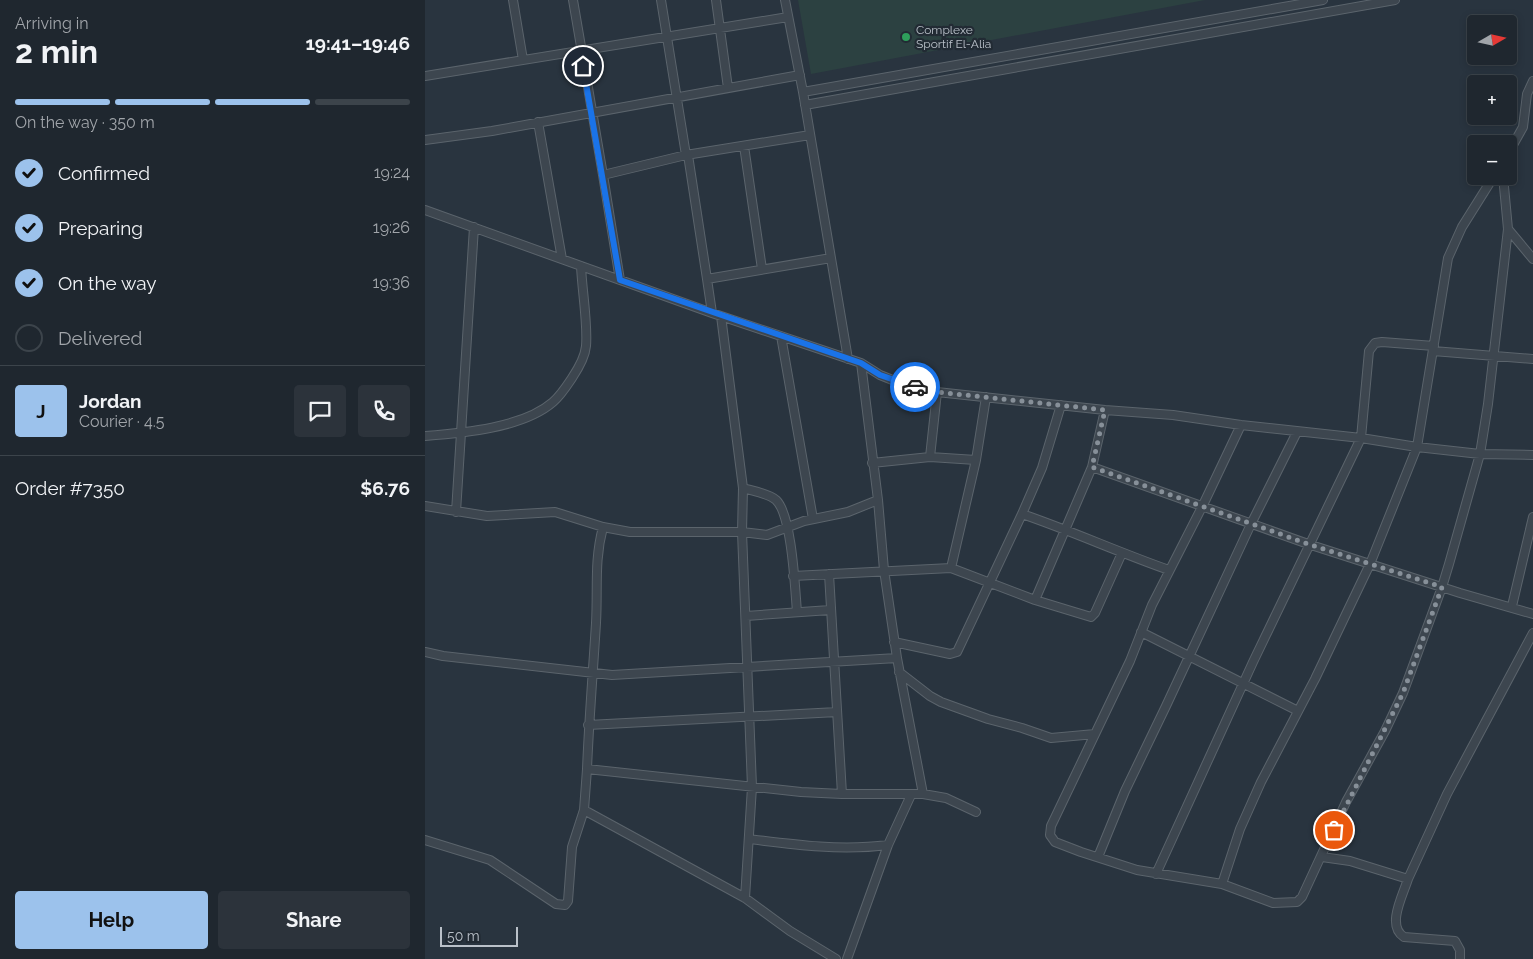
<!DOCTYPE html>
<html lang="en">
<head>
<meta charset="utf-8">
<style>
  :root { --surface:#1f272f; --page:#2c333b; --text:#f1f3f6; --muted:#a1a5aa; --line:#3c444b; --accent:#9cc2ec }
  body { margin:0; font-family:Raleway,sans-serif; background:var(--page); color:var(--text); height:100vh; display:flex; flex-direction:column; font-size:19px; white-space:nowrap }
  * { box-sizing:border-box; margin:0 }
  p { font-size:16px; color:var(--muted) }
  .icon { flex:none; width:28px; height:28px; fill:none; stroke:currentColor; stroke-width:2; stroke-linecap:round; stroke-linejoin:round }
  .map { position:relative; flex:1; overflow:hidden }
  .sheet { display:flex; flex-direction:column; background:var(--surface); width:425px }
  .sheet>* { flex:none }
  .needle { width:32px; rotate:81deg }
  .tools { position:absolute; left:1042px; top:15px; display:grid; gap:10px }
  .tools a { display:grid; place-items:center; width:50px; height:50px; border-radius:5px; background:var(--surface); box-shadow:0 2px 8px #0003,0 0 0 1px var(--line); font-size:25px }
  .scale { position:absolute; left:15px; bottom:12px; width:78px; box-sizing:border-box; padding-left:5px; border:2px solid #bac1c9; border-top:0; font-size:14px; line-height:18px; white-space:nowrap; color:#bac1c9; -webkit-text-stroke:4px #222b34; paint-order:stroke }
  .pin { position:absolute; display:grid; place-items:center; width:42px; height:42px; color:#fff; margin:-21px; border:2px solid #fff; border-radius:50%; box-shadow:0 1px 5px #0007 }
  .courier { position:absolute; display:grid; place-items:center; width:50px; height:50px; margin:-25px; border:4px solid #1a73e8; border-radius:50%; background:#fff; color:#222; box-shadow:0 1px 6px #0007 }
  .summary em { font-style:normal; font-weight:700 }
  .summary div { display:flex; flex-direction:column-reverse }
  .summary { display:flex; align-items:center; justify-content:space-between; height:85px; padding:0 15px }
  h1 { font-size:32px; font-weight:700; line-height:38px }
  .bar { display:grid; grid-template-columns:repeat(4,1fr); gap:8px 5px; align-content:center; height:60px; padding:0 15px }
  .bar i { height:6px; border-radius:4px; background:var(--line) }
  .bar .current { background:var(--accent) }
  .bar p { grid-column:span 4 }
  .line { display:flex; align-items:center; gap:12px; padding:0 15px; border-top:1px solid var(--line) }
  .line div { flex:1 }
  .round { display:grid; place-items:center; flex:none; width:52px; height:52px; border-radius:5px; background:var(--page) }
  ol { padding:0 15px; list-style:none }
  li { display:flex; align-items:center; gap:15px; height:55px }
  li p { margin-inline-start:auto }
  li .icon { padding:5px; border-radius:50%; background:var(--accent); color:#111; stroke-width:4 }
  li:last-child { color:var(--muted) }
  li i { width:28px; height:28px; border:2px solid var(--line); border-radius:50% }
  .cta { display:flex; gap:10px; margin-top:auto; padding:10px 15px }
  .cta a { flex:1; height:58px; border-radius:5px; background:var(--accent); color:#111; font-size:20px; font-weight:700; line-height:58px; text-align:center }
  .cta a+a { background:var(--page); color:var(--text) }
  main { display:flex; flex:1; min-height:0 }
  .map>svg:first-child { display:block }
</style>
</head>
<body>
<main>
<section class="sheet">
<div class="summary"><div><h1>2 min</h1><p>Arriving in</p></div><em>19:41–19:46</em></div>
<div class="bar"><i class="current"></i><i class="current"></i><i class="current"></i><i></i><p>On the way · 350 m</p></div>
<ol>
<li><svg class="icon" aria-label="check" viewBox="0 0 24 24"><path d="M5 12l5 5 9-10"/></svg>Confirmed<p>19:24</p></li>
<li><svg class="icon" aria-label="check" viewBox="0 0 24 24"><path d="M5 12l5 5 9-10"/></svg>Preparing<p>19:26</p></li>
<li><svg class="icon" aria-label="check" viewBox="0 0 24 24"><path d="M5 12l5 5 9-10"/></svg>On the way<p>19:36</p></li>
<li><i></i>Delivered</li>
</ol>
<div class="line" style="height:90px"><b class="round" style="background:var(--accent);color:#111">J</b><div><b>Jordan</b><p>Courier · 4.5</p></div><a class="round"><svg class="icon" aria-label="chat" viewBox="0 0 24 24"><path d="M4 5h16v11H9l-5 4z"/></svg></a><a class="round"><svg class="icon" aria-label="phone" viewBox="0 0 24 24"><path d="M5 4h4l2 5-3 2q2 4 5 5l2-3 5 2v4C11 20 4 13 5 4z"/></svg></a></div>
<div class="line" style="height:65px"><div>Order #7350</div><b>$6.76</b></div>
<div class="cta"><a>Help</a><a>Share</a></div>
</section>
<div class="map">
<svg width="1108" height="959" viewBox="0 0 1108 959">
  <rect width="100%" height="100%" fill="#29343f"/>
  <path fill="#2c4141" d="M373,0H780L386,74Z"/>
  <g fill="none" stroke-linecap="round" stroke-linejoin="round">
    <g stroke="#5b646c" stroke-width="10">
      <path id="street" d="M88,0L98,60
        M148,0L178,175
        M236,0L261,155
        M291,0L303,88
        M360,0L378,92L423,359
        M0,76L363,17
        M378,92L898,0
        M380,105L970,0
        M113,122L137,259
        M0,140L67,131L375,75
        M319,146L337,269
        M1084,152L1098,127L1102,94L1108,81
        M263,155L282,279
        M0,210L287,313L436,363L455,375L475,383L512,392L680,410L748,415L816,425L936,438L992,447L1055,454L1108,455
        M1083,229L1108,259
        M195,280L178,175L261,155L385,135
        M287,313L282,279L406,258
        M356,336L388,519
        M1008,351L1108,359
        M436,363L453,500L459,570L472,658L498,794
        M816,425L778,505L727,605L705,661L626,826L625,835L630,842L656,852L712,870L797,884L848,903L872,902L877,897L921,802L960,731L978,693L1017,587L1024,564L1055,454L1063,404L1083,229L1078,176
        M0,436C38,433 98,428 128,402C136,395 141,387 147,378C153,369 160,357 161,346C163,324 157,290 156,266
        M505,457L512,392
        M447,463L505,457L551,460
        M667,467L886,545L1035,593L1108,614
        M318,488C327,491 343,493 351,500C367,515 370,589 372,612
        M0,506L62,516L130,512L178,527L205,532H317L318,488L296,316
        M31,512L49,227
        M597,514C647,531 695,553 744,570
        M178,527C169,561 173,588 171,623C168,672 164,720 162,769L376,792L417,794H498L521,798L551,812
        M526,568L551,460L561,397
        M404,574L417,794
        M368,576L526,568L610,600L666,617L670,613L697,553
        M610,600L667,467L680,410
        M1087,606L1108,517
        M321,616L405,610
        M716,632L873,711
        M469,642L525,654L532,652L597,514L617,468L636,405
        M0,652L18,656L187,675L472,658
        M474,672L505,696L516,702L563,719L597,728L626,738L670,734
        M163,725L412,712
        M159,810L320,898L365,931L411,959
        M324,839C371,845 416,851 463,845
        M0,840L65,860L131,904L140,905L143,901L147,847L159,810L162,769
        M673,857L700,791L741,706L826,524L872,432
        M897,857L925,861L983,879L1022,794L1108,633
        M731,874L828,662L936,438L944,351L950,343L957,342L1009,346
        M983,879C978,895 961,926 979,937L1030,941L1035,950V959
        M797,884L815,829L836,782L890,679L945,564L992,447L1023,258L1037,227L1069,176
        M320,898L327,787L317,532L342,535L379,521L423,512L453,500
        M422,959L463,845L486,795"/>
    </g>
    <use href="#street" stroke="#3d464f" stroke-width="8"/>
  </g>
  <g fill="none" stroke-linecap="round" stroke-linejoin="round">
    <path stroke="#879099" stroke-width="5" stroke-dasharray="0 9" d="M490,387L512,392L680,410L667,467L886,545L1017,587L978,693L909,830"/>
    <path stroke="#1a73e8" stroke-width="6" d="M158,66L195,280L436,363L455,375L490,387"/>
  </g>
  <circle fill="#2e9e5b" stroke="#222b34" stroke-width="2" cx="481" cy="37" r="5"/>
  <g text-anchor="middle" stroke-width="4.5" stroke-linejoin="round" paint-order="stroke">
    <g font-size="12" fill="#bac1c9" stroke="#222b34" text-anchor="start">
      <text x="491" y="34">Complexe<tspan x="491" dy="14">Sportif El-Alia</tspan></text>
    </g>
  </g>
</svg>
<div class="tools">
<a><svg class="needle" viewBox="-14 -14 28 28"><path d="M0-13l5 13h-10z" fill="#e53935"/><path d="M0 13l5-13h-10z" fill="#a1a5aa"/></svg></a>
<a>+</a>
<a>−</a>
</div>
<div class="scale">50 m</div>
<div class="pin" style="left:909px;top:830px;background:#ea580c"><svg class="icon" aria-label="bag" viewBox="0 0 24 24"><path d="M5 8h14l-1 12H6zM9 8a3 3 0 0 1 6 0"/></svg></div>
<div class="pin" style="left:158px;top:66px;background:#1f2937"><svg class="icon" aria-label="home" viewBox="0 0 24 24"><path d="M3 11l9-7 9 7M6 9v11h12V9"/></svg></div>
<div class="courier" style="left:490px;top:387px"><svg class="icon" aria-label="car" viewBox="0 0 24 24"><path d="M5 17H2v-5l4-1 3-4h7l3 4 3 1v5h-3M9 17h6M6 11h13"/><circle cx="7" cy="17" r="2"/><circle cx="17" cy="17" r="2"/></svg></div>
</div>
</main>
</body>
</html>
